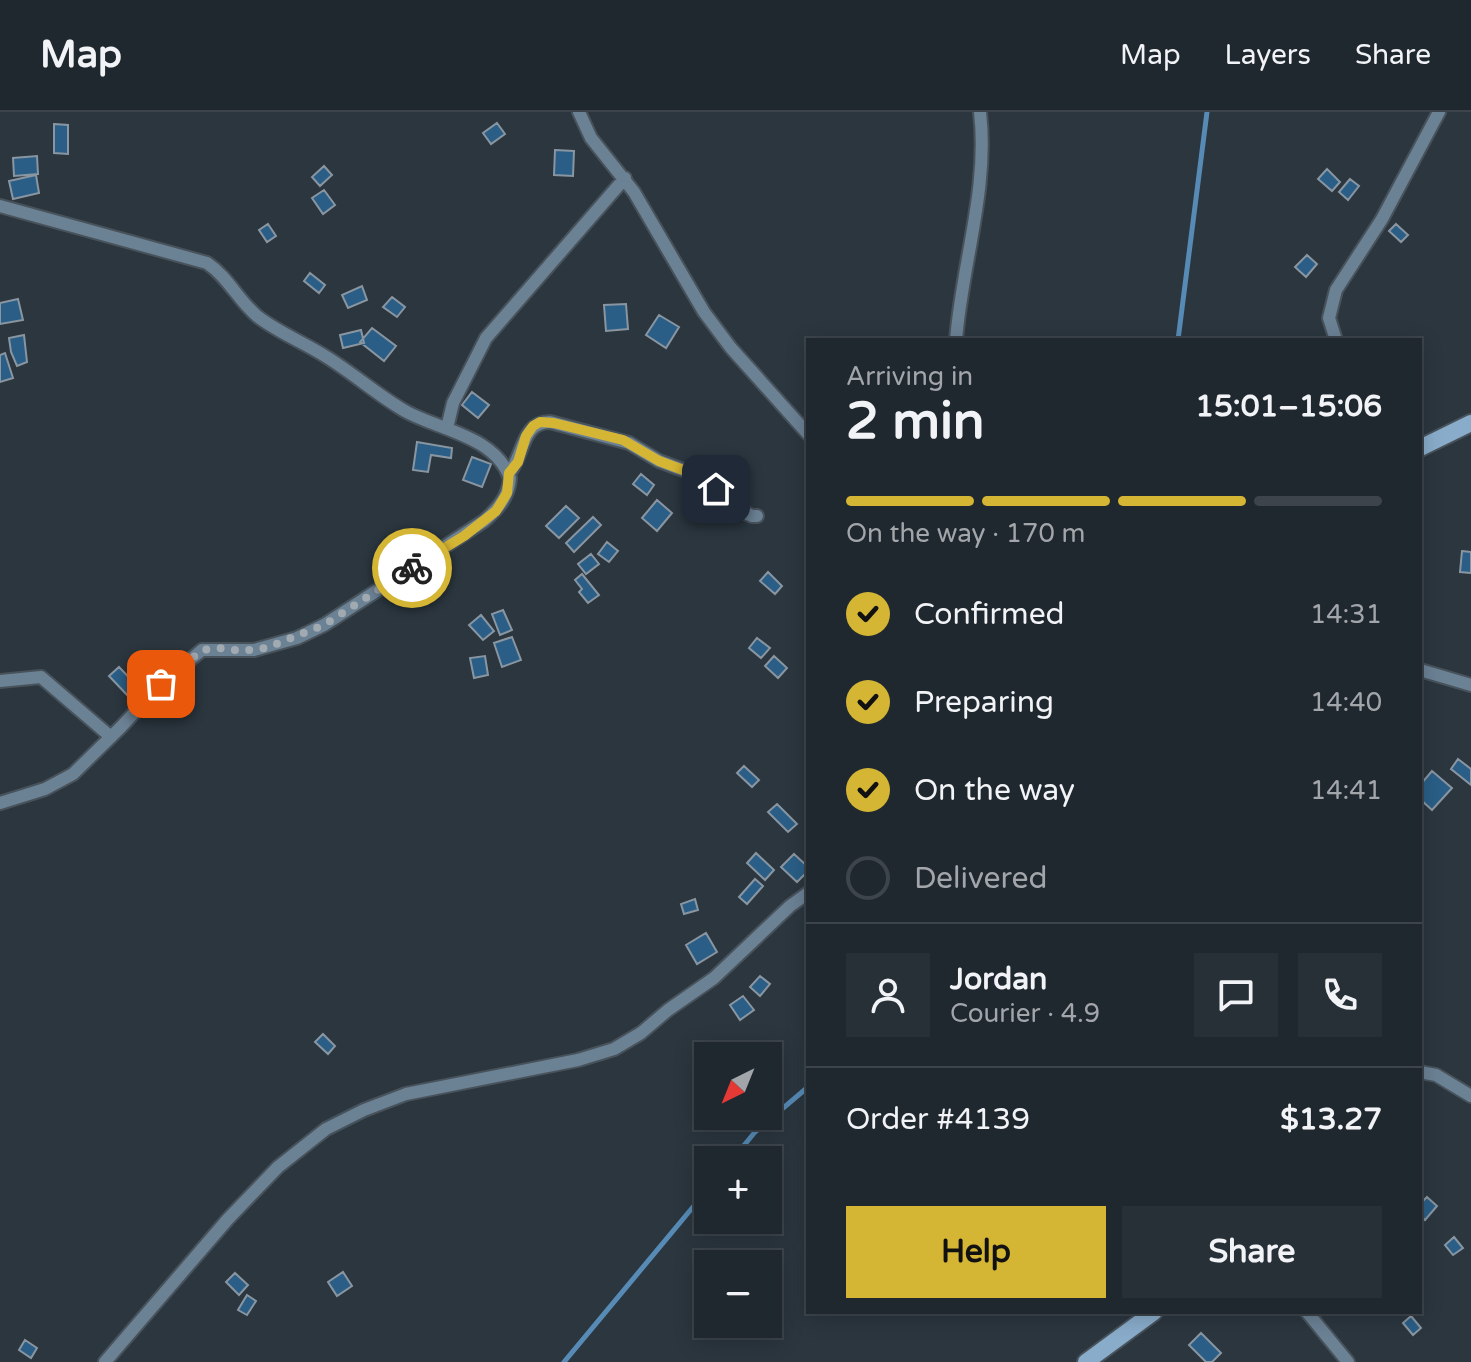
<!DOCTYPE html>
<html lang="en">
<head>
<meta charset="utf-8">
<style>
  :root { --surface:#20282f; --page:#283037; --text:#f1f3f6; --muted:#a2a6aa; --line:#3d444b; --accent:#d5b534 }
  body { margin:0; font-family:"Varela Round",sans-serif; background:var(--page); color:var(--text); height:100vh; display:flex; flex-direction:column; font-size:30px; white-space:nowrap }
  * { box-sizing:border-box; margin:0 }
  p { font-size:26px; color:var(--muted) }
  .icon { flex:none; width:44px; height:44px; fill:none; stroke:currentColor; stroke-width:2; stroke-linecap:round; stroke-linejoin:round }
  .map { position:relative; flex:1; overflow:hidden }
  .sheet { position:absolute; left:806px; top:226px; width:616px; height:976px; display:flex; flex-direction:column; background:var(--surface); border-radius:0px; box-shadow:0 4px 20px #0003,0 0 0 2px var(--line) }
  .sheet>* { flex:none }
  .needle { width:52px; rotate:223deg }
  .fabs { position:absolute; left:694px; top:930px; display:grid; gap:16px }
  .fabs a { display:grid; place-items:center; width:88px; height:88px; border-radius:0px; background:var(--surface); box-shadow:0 4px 20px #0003,0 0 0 2px var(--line); font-size:40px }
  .pin { position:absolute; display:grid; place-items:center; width:68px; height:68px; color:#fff; margin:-34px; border-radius:16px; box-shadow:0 4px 12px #0006 }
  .courier { position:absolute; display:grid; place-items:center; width:80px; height:80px; margin:-40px; border:6px solid #d5b534; border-radius:50%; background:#fff; color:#222; box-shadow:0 2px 10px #0007 }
  .overview em { font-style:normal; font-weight:700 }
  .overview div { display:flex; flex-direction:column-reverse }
  .overview { display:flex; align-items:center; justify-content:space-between; height:136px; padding:0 40px }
  h1 { font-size:52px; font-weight:700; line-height:60px }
  .bar { display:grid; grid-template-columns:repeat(4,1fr); gap:12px 8px; align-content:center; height:96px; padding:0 40px }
  .bar i { height:10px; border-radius:6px; background:var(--line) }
  .bar .current { background:var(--accent) }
  .bar p { grid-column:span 4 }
  .line { display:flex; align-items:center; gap:20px; padding:0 40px; border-top:2px solid var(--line) }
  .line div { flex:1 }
  .round { display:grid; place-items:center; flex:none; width:84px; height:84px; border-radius:0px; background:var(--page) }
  ol { padding:0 40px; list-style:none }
  li { display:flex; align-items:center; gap:24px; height:88px }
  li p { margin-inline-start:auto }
  li .icon { padding:8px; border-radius:50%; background:var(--accent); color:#111; stroke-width:4 }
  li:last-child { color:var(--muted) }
  li i { width:44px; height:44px; border:4px solid var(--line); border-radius:50% }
  .action { display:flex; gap:16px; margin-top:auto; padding:16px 40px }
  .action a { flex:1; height:92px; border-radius:0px; background:var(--accent); color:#111; font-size:32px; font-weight:700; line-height:92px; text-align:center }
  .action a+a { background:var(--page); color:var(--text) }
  header { display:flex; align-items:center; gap:48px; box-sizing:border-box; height:112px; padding:0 40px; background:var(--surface); border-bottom:2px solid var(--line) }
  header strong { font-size:38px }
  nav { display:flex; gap:44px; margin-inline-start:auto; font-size:28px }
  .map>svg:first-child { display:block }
</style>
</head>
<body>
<header>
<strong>Map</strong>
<nav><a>Map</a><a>Layers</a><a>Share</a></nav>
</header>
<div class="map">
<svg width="1471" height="1250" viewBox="0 0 1471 1250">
  <rect width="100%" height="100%" fill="#2b363f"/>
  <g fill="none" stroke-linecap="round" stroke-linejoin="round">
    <path stroke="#578bb6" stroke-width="5" d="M1178,228L1207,0
      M732,1048L755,1020L808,975
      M564,1250L708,1077"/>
  </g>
  <path fill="#2a5e86" stroke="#8995a0" stroke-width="2" d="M497,11L505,22L491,32L483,21Z
    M54,12L68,13V42L54,41Z
    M555,38L574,39L573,64L554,63Z
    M37,44L38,62L14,64L13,46Z
    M324,54L332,63L320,74L312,65Z
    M1327,57L1340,70L1332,79L1318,67Z
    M36,63L39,81L13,87L9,69Z
    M1350,67L1359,74L1348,88L1339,80Z
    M324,78L335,93L323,102L312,86Z
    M268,112L276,124L267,130L259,118Z
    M1396,112L1408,123L1401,130L1389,119Z
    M1307,143L1317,152L1306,165L1295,155Z
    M310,161L325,173L319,181L304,169Z
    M362,174L367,188L348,196L342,183Z
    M392,185L405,195L397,205L383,195Z
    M18,187L23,208L0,212V191Z
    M626,192L628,217L606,219L604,193Z
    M659,203L679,215L666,236L646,223Z
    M372,216L396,234L384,249L360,230Z
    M361,218L364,231L343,236L340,223Z
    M24,223L27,250L17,254L11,240L9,226Z
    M5,241L13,266L0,270V243Z
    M472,280L489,293L478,306L462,293Z
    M417,330L452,336L451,346L431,343L428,360L413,358Z
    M472,345L491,352L482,375L463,368Z
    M641,362L654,373L647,383L633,372Z
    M657,388L672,401L657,419L642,406Z
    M566,394L579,406L559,426L546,414Z
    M593,405L601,413L574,440L566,431Z
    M607,430L618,439L609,450L598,442Z
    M1462,439L1471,440V461L1460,460Z
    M591,442L599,452L586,462L578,452Z
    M768,460L782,474L775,482L760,469Z
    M582,462L599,483L588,491L579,480L582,477L575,468Z
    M503,498L512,518L500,523L492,502Z
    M481,503L494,519L483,528L469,513Z
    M512,525L521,548L502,555L494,531Z
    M757,526L770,536L761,546L749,536Z
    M485,544L488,563L474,566L470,546Z
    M774,544L787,556L778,566L765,554Z
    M119,555L140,577L130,586L109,564Z
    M171,577L180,585L171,596L161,588Z
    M1458,647L1471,657V673L1451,657Z
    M744,654L759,668L752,675L737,661Z
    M1432,659L1452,676L1432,698L1420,687V673Z
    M777,692L797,712L788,720L768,700Z
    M756,741L774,758L765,768L747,751Z
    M794,742L808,755V759L797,770L781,755Z
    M755,767L763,774L747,792L739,785Z
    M695,787L698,798L684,802L681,792Z
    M706,821L717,840L697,852L686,833Z
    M760,864L770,872L760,884L750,875Z
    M743,884L754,898L740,908L730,893Z
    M323,922L335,934L328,942L315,930Z
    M1427,1085L1437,1094L1425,1108L1420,1104V1092Z
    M1454,1125L1463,1136L1453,1143L1445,1133Z
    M343,1160L352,1174L337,1184L328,1170Z
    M235,1161L248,1173L239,1183L226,1170Z
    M247,1183L256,1189L247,1203L238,1198Z
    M1411,1204L1421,1216L1413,1223L1403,1211Z
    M1201,1221L1221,1241L1212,1250H1206L1189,1233Z
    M25,1228L37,1236L31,1246L19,1238Z"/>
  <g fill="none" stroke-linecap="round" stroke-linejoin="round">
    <g stroke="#48525b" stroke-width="16">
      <path id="street" d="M579,0L591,26L634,80L704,200L731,236L808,322
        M0,94L207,151C228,165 238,188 257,204C277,220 303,230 325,244C353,261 377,283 405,299C439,318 495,324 510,366C509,384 498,397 484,409L324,513L297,526L254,538H202L161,572L121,615L73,662L45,677L0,691
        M956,228C962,152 989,76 980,0
        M1336,228L1329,206L1336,178L1382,107L1439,0
        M447,316L453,291L486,226L625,66
        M509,361C524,344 521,310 550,310L629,331L659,349L702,365L733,395L752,404H757
        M1420,558L1471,573
        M0,569L41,565L111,625
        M1420,960L1436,963L1471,984
        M1307,1200L1348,1250
        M105,1250L228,1107L278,1055L326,1017L364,998L406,982L578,948L614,937L641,921L668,898L714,866L790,794L808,781"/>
    </g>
    <g stroke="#48525b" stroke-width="20">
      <path id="secondary" d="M1420,336L1471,311
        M1086,1250L1154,1200"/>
    </g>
    <use href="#street" stroke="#6b8194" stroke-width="12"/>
    <use href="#secondary" stroke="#89acca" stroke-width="16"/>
  </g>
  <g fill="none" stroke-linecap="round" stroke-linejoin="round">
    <path stroke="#a2aab1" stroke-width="8" stroke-dasharray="0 14.4" d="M161,572L202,538L223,536L242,539L266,536L324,513L412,456"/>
    <path stroke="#d5b534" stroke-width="10" d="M412,456L464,424L496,399L507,381L509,361L518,350L526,324L533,314L540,310L554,311L623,328L659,349L702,365L716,377"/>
  </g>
</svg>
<div class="fabs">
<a><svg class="needle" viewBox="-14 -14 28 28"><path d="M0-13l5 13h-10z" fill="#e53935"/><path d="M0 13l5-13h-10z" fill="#a2a6aa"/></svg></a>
<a>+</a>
<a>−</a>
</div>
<div class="pin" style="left:161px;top:572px;background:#ea580c"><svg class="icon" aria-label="bag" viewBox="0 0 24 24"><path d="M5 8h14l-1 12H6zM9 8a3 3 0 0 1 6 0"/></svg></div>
<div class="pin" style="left:716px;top:377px;background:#1f2937"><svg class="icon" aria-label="home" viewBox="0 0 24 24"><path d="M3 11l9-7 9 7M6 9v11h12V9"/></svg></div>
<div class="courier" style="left:412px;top:456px"><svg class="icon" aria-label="bike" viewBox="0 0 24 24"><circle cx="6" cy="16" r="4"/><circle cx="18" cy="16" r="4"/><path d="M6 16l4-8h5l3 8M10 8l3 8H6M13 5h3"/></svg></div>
<section class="sheet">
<div class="overview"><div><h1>2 min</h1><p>Arriving in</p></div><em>15:01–15:06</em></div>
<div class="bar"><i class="current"></i><i class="current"></i><i class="current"></i><i></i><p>On the way · 170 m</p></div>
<ol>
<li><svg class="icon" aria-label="check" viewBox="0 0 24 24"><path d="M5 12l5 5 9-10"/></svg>Confirmed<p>14:31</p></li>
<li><svg class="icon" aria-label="check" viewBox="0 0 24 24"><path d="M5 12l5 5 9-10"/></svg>Preparing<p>14:40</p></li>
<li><svg class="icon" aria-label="check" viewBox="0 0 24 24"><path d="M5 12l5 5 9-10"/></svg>On the way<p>14:41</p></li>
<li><i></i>Delivered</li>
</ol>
<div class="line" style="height:144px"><a class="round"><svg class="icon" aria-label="person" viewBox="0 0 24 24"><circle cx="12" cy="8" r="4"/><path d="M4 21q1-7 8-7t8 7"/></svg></a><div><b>Jordan</b><p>Courier · 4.9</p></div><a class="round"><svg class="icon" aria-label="chat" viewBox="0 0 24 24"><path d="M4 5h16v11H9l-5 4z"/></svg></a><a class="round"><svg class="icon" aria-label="phone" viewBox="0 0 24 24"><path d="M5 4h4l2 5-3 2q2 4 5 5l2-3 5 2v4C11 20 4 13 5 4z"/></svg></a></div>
<div class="line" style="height:104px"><div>Order #4139</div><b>$13.27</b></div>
<div class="action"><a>Help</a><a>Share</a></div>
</section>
</div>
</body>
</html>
